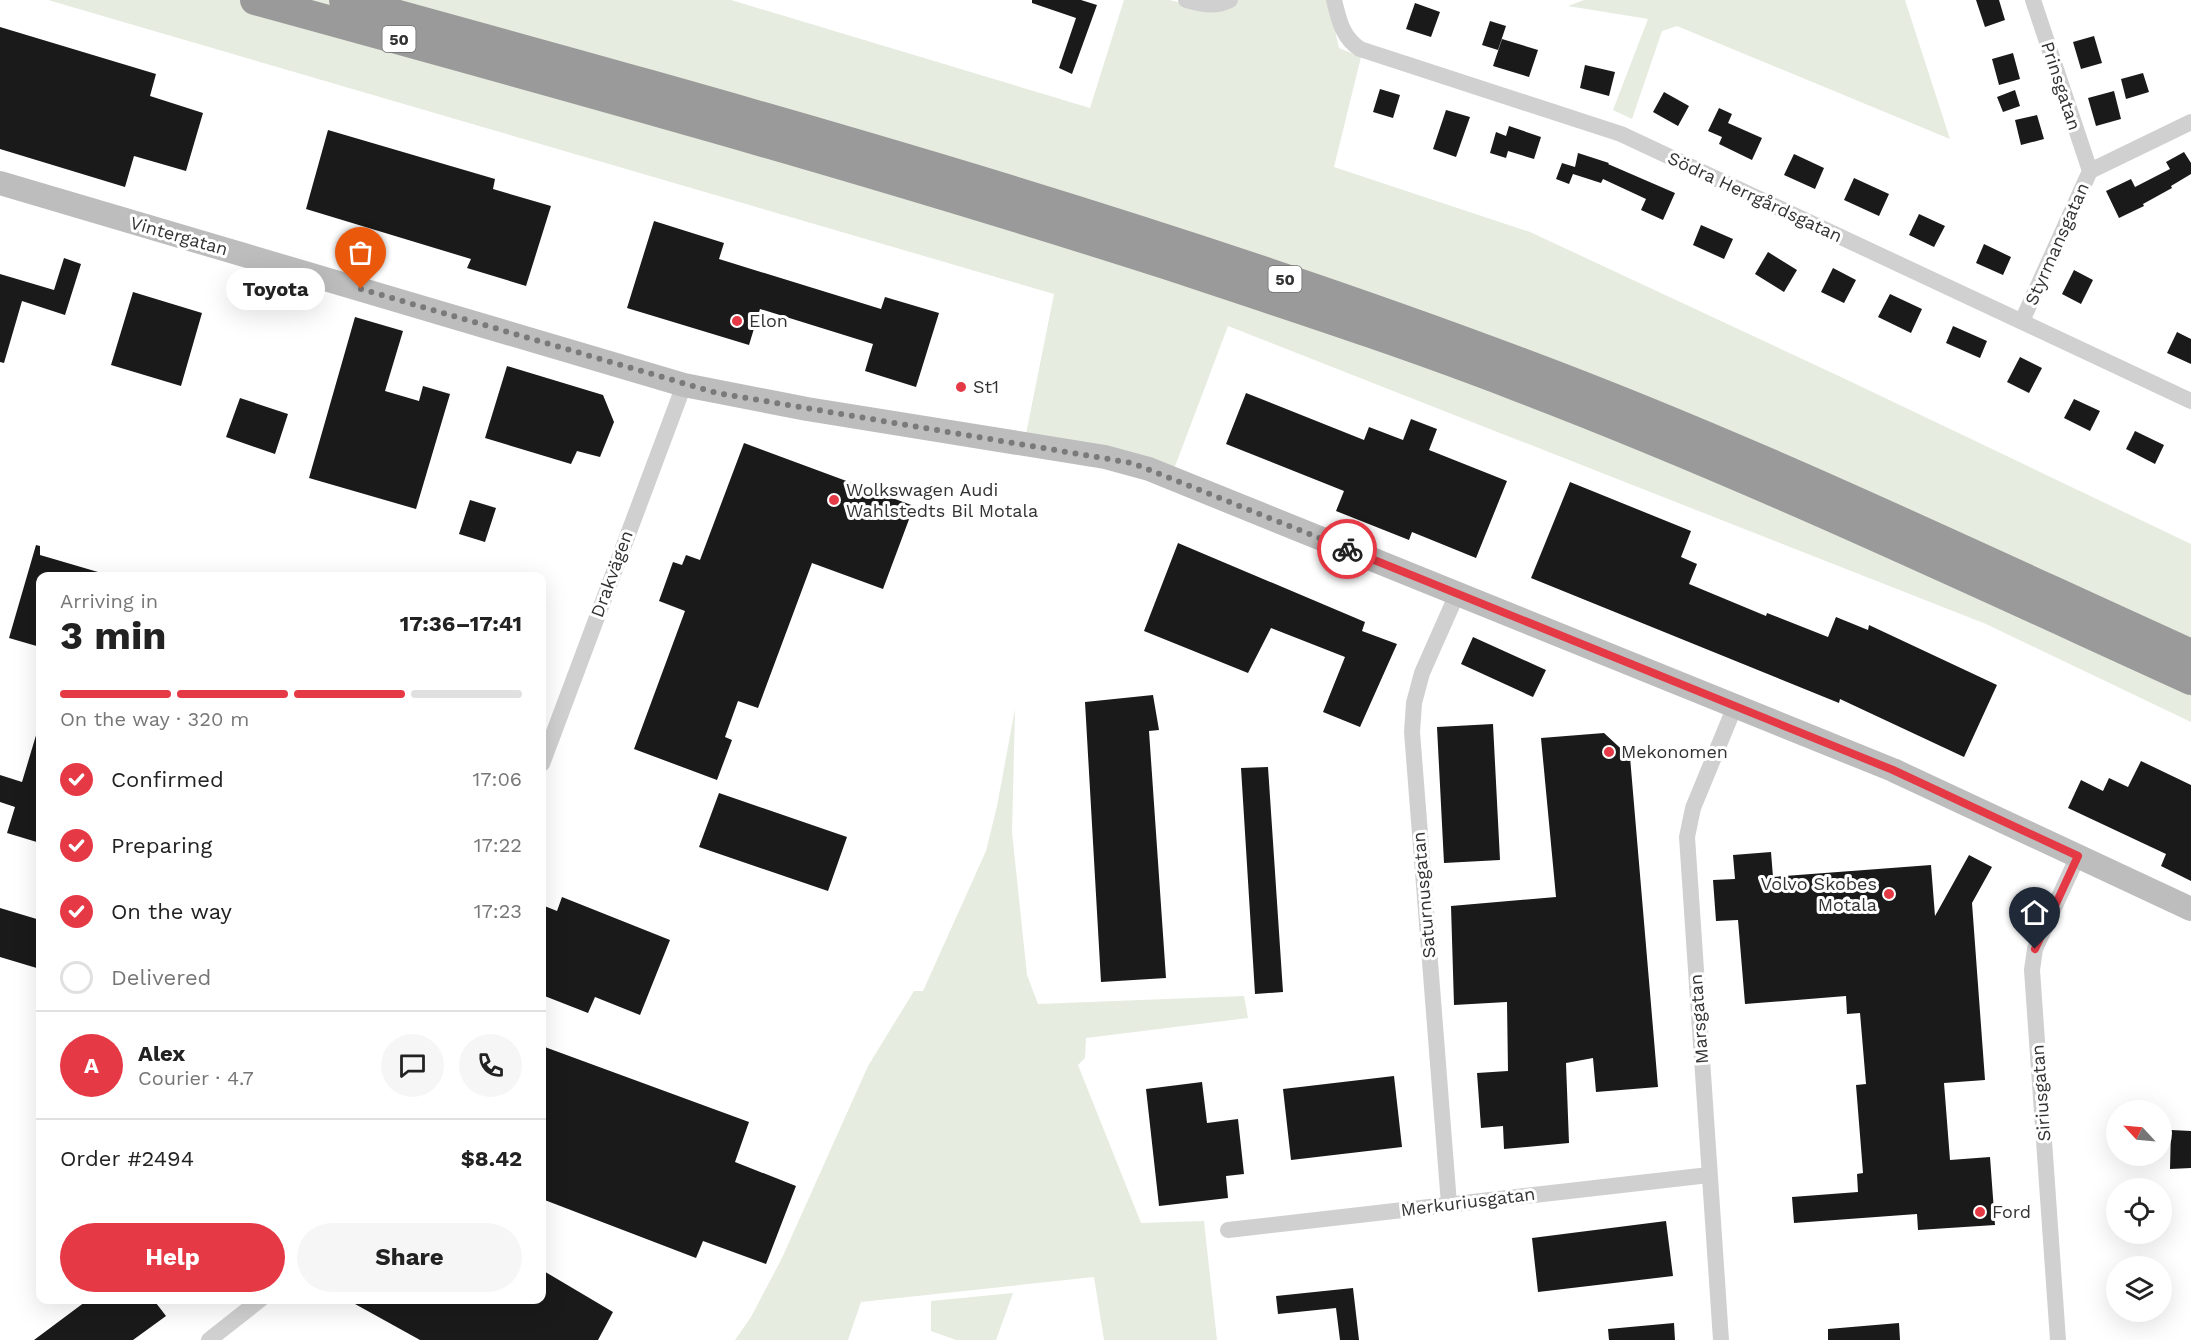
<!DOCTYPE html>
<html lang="en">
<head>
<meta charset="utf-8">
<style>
  :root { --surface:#fff; --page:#f6f6f6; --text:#222; --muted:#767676; --line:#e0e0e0; --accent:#e63946 }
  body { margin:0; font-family:"Work Sans",sans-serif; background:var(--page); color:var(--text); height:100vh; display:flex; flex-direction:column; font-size:22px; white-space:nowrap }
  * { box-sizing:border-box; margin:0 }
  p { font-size:20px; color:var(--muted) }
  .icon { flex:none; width:33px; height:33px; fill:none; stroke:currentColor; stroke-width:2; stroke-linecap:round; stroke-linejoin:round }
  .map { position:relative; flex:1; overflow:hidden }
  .panel { position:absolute; left:36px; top:572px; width:510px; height:732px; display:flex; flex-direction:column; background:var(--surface); border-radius:12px; box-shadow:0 6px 24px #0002 }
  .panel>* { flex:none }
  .needle { width:39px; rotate:296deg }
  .buttons { position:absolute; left:2106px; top:1100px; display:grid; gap:12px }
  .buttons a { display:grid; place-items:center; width:66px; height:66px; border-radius:50%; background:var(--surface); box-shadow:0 6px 24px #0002; font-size:30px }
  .pin { position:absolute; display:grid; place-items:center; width:51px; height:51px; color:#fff; margin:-62px -26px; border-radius:50% 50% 50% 0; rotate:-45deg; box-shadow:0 0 6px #0007 }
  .pin .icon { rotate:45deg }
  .courier { position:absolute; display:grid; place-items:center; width:60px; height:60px; margin:-30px; border:4px solid #e63946; border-radius:50%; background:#fff; color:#222; box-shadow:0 2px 8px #0007 }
  .bubble { position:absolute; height:42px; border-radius:21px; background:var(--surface); box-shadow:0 6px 24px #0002; font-size:20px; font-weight:700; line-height:42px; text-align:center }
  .head em { font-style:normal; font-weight:700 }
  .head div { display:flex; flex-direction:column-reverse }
  .head { display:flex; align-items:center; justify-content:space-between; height:102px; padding:0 24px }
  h1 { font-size:39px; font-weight:700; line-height:45px }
  .bar { display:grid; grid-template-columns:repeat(4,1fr); gap:9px 6px; align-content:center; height:72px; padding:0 24px }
  .bar i { height:8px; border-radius:4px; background:var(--line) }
  .bar .active { background:var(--accent) }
  .bar p { grid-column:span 4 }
  .line { display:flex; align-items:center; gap:15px; padding:0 24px; border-top:2px solid var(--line) }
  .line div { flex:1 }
  .round { display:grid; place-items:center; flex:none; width:63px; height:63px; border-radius:32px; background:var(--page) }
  ol { padding:0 24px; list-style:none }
  li { display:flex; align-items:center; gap:18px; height:66px }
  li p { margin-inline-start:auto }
  li .icon { padding:6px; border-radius:50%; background:var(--accent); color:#fff; stroke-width:4 }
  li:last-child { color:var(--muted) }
  li i { width:33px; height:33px; border:3px solid var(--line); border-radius:50% }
  .cta { display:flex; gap:12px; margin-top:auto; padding:12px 24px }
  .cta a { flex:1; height:69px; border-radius:36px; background:var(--accent); color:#fff; font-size:24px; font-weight:700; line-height:69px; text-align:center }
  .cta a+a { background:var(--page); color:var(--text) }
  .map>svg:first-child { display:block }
</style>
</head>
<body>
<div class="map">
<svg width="2191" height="1340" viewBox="0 0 2191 1340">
  <rect width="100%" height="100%" fill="#fff"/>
  <path fill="#e6ecdf" d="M48,0H731L1090,108L1124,0H1170L1206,10L1233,0H1328L1339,48L1361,57L1334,167L1530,232L1841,377L2191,544V722L1986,624L1228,326L1171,477L1024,444L1054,294Z
    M1584,0H1905L1950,139L1677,26L1662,31L1632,119L1613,110L1648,19L1568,6Z
    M1015,709L1012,832L1027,975L1038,1004L1244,996L1248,1018L1086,1038L1085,1058L1078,1065L1141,1223L1204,1221L1217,1340H1104L1094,1277L861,1302L848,1340H735L751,1317L782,1258L868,1066L914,991H923L986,851L997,806Z
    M1013,1293L996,1340H956L931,1331V1301Z"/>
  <path fill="#1a1a1a" d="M1032,0H1081L1097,5L1072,74L1059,68L1076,18L1032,3Z
    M1976,0H1999L2005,20L1985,27Z
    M1415,3L1440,12L1431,37L1406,29Z
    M1490,21L1506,26L1498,50L1482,45Z
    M0,27L156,74L150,96L203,113L186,171L134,156L125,187L0,149Z
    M2094,36L2102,63L2081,69L2073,42Z
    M1502,39L1538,50L1529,77L1493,66Z
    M2013,53L2020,79L1999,85L1992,59Z
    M1585,65L1615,72L1609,96L1580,88Z
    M2143,73L2149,92L2126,99L2121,79Z
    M1380,89L1400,95L1393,118L1373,112Z
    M2015,90L2020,106L2003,112L1997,97Z
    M2114,91L2121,119L2096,126L2088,98Z
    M1664,92L1689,106L1678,126L1653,112Z
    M1719,108L1732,114L1728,123L1762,138L1752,160L1719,144L1722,137L1708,131Z
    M1446,110L1470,117L1456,157L1433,149Z
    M2037,115L2044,139L2021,145L2015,120Z
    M1509,126L1541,137L1534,159L1508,151L1506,158L1490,153L1496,132L1506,136Z
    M328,130L495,179L493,189L551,206L526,286L467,268L471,259L306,209Z
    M2184,152L2191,163V174L2171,186L2172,188L2143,204L2144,206L2119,218L2106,191L2131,179L2135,187L2170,169L2166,162Z
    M1578,153L1609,163L1608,164L1675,193L1663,220L1641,210L1646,199L1603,179L1601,183L1573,174L1569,184L1556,179L1562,163L1575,167Z
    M1794,154L1824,168L1815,189L1784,175Z
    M1854,178L1889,194L1879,216L1844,200Z
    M1919,214L1945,226L1934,247L1909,235Z
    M654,221L724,243L719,259L881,309L885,297L939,313L916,387L865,371L873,344L760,309L749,345L627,308Z
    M1701,225L1733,239L1724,259L1693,245Z
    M1984,244L2011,257L2003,275L1976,263Z
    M1768,252L1797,270L1784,292L1755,274Z
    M64,258L81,264L65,315L22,301L4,363L0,362V274L54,290Z
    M1833,268L1856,280L1844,303L1821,292Z
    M2074,270L2093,280L2081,304L2062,294Z
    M133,292L202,313L181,386L111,365Z
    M1890,294L1922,309L1911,333L1878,317Z
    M355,317L403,331L385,391L419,401L423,386L450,394L416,509L309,478Z
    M1953,326L1987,341L1980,358L1946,343Z
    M2177,332L2191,339V364L2167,353Z
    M2020,357L2042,368L2029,393L2007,382Z
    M507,366L603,395L614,422L600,457L577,451L571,464L485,438Z
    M1246,393L1364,440L1369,427L1403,440L1411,419L1437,429L1429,450L1507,481L1476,558L1412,532L1409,540L1336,511L1344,491L1226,444Z
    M240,398L288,414L275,454L226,437Z
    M2074,399L2100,411L2090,431L2064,418Z
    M2135,431L2164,445L2155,464L2126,449Z
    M744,443L914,506L883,589L812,563L758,708L738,701L725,737L732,740L717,780L634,749L685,611L659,601L673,562L682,565L686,555L700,560Z
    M1570,482L1691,531L1681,557L1697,564L1689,584L1766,616L1767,613L1828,637L1836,617L1868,630L1869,625L1997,685L1964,757L1840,699L1839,703L1531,578Z
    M470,500L496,508L485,542L459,534Z
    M1178,543L1365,622L1362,631L1397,644L1360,727L1323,712L1345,657L1271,628L1248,673L1144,631Z
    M36,545L40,546V555L98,572L97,576H40V647L9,638Z
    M1473,637L1546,670L1533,697L1461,664Z
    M1153,695L1159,730L1149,731L1166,978L1101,982L1085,702Z
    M1493,724L1500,860L1444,863L1437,727Z
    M37,732H40V843L7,833L15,807L0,802V775L22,782Z
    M1604,733L1630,757L1658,1087L1596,1092L1593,1058L1566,1063L1569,1143L1504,1149L1503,1126L1481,1128L1477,1073L1508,1071L1507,1002L1454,1005L1451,906L1556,897L1541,738Z
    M2141,761L2191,785V881L2161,866L2166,854L2068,808L2081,780L2103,791L2109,778L2128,787Z
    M1268,767L1283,992L1255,994L1241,768Z
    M719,793L847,837L828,891L699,847Z
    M1771,852L1773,877L1931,865L1935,916L1969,855L1992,867L1972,903L1985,1080L1944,1083L1950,1160L1990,1157L1995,1225L1918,1230L1917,1214L1794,1223L1792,1197L1858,1192L1857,1174L1863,1173L1856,1085L1866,1084L1860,1013L1847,1014L1846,996L1745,1004L1738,920L1716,921L1713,880L1735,879L1733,855Z
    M562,897L670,940L640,1015L595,997L588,1013L542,995V905L557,911Z
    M0,908L40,920V969L0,957Z
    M542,1046L749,1122L735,1162L796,1186L766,1264L703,1241L696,1258L542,1199Z
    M1394,1076L1402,1147L1291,1160L1283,1089Z
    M1202,1082L1207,1123L1238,1119L1244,1174L1226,1176L1228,1198L1159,1206L1146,1089Z
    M2171,1130L2191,1131V1168L2170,1169Z
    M1666,1221L1673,1276L1538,1292L1532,1238Z
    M542,1270L613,1312L598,1340H420L346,1299H542Z
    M1353,1288L1359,1340H1340L1336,1308L1278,1314L1276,1296Z
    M89,1299H153L166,1316L133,1340H34Z
    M1674,1323L1675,1340H1609L1608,1329Z
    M1899,1323L1900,1340H1828V1329Z"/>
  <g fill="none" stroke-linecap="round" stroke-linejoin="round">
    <path stroke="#d0d0d0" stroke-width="16" d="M1186,0C1201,4 1215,8 1230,0
      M1334,0C1339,20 1342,37 1360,49L1621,134L2191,401
      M2033,0L2090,171
      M2022,321L2090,171L2191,122
      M542,764L684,385
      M1449,1204L1412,732L1414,703L1422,673L1457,594
      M1228,1230L1709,1175
      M209,1340L261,1299
      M1721,1340L1687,837L1693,808L1735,706
      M2058,1340L2032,970L2035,949L2078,856"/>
    <path stroke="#bdbdbd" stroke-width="24" d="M0,183L684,385L807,409L1105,457L1149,469L1893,770L2191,909"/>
    <path stroke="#9a9a9a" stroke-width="30" d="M255,0C561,84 866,168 1168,265C1285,304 1403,342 1519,387C1747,474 1969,579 2191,680
      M344,0C740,109 1137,218 1522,363C1750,448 1970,554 2191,654"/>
  </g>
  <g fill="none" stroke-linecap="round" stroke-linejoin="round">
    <path stroke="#7a7a7a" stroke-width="6" stroke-dasharray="0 10.8" d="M361,289L717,393L1132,463L1347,549"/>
    <path stroke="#e63946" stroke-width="8" d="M1347,549L1893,770L2078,856L2035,949"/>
  </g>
  <g fill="#e63946" stroke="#fff" stroke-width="2">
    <circle cx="737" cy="321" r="6"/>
    <circle cx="961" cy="387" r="6"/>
    <circle cx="834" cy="500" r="6"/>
    <circle cx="1609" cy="752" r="6"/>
    <circle cx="1889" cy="894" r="6"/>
    <circle cx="1980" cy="1212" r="6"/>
  </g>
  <g text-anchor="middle" stroke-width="6" stroke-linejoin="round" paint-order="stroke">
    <g fill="#fff" stroke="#707070" stroke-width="1.5">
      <rect x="382.5" y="26" width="33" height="26" rx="4.5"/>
      <rect x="1268.5" y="266" width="33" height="26" rx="4.5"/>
    </g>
    <g font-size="16" font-weight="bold" fill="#333">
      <text x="399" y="45">50</text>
      <text x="1285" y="285">50</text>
    </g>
    <g font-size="18" fill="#333" stroke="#fff">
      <text transform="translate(2061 86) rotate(72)" y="6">Prinsgatan</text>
      <text transform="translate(1755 197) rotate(25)" y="6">Södra Herrgårdsgatan</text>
      <text transform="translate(179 236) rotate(16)" y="6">Vintergatan</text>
      <text transform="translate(2057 244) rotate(-66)" y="6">Styrmansgatan</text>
      <text transform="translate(612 574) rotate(-70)" y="6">Drakvägen</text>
      <text transform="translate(1424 895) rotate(-95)" y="6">Saturnusgatan</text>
      <text transform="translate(1699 1019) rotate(-94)" y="6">Marsgatan</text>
      <text transform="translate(2041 1093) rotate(-94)" y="6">Siriusgatan</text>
      <text transform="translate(1468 1202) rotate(-7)" y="6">Merkuriusgatan</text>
    </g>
    <g font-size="18" fill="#333" stroke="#fff" text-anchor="start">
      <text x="749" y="327">Elon</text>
      <text x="973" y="393">St1</text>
      <text x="846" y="496">Wolkswagen Audi<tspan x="846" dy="21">Wahlstedts Bil Motala</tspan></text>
      <text x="1621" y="758">Mekonomen</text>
      <text x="1877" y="890" text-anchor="end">Volvo Skobes<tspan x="1877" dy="21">Motala</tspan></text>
      <text x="1992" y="1218">Ford</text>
    </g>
  </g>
</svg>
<div class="buttons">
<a><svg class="needle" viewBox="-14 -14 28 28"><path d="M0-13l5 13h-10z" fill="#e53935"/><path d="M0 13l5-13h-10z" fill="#767676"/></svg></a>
<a><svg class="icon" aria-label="locate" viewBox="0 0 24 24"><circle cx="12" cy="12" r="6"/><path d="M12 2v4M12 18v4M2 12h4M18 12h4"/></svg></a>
<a><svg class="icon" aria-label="layers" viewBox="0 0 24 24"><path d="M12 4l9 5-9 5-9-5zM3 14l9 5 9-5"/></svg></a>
</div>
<div class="pin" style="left:361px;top:289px;background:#ea580c"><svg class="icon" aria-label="bag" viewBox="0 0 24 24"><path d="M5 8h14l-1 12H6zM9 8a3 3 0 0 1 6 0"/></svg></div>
<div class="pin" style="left:2035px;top:949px;background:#1f2937"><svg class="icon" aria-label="home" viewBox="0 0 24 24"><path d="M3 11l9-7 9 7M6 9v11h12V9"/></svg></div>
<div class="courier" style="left:1347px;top:549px"><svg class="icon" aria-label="bike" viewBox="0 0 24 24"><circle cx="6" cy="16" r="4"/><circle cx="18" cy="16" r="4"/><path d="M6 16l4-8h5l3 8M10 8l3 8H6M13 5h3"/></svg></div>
<div class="bubble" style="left:226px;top:268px;width:99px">Toyota</div>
<section class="panel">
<div class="head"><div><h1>3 min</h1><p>Arriving in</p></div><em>17:36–17:41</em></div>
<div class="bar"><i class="active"></i><i class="active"></i><i class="active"></i><i></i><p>On the way · 320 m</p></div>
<ol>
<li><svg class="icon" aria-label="check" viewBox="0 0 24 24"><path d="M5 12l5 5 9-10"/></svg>Confirmed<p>17:06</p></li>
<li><svg class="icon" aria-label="check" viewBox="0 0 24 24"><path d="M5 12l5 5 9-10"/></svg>Preparing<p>17:22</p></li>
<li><svg class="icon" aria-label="check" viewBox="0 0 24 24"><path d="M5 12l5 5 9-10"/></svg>On the way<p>17:23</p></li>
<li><i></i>Delivered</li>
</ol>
<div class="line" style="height:108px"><b class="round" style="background:var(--accent);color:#fff">A</b><div><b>Alex</b><p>Courier · 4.7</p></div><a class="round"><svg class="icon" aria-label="chat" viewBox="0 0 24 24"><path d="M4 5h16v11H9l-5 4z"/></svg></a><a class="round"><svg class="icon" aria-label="phone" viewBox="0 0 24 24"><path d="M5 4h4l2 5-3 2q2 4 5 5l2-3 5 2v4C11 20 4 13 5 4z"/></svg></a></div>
<div class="line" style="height:78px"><div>Order #2494</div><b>$8.42</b></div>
<div class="cta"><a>Help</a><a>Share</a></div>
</section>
</div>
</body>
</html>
